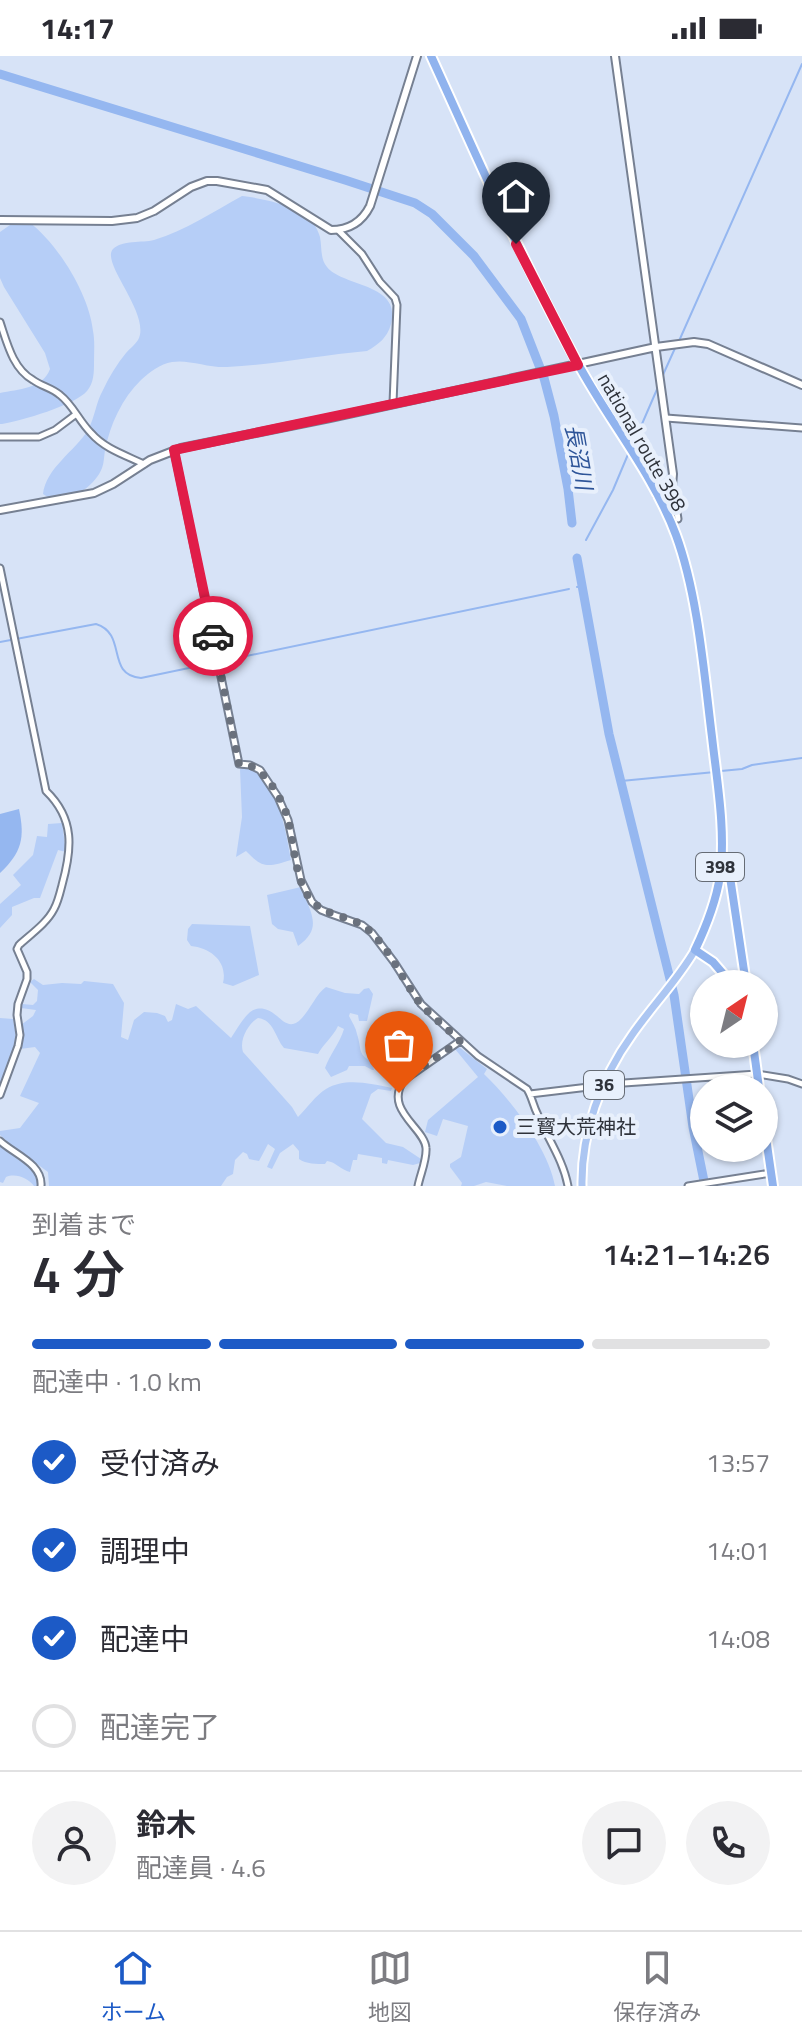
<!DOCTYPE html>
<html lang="ja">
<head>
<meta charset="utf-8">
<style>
  :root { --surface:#fff; --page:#f2f2f3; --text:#2b2b33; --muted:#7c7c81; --line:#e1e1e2; --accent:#1c5ac6 }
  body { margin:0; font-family:"Titillium Web","Noto Sans JP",sans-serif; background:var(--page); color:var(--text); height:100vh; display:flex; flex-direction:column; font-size:30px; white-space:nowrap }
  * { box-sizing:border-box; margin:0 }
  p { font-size:26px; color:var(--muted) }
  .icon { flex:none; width:44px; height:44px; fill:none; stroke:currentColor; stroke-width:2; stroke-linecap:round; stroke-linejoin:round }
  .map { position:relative; height:1130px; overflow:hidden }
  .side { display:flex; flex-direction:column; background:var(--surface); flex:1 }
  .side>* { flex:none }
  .needle { width:52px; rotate:35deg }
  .tools { position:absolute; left:690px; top:914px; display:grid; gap:16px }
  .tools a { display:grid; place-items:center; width:88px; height:88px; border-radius:50%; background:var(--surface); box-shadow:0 2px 6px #0004; font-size:40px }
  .pin { position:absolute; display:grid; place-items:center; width:68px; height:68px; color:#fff; margin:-82px -34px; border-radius:50% 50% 50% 0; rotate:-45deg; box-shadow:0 0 8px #0007 }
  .pin .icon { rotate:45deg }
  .courier { position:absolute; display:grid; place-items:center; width:80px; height:80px; margin:-40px; border:6px solid #e11d48; border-radius:50%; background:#fff; color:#222; box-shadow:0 2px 10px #0007 }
  .overview em { font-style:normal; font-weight:600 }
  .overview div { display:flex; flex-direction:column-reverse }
  .overview { display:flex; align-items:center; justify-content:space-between; height:136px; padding:0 32px }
  h1 { font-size:52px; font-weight:600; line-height:60px }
  .bar { display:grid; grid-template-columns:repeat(4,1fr); gap:12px 8px; align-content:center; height:96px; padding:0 32px }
  .bar i { height:10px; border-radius:6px; background:var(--line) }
  .bar .current { background:var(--accent) }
  .bar p { grid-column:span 4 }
  .line { display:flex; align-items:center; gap:20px; padding:0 32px; border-top:2px solid var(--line) }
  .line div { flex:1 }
  .round { display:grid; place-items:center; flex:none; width:84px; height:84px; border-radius:42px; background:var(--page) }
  ol { padding:0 32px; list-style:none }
  li { display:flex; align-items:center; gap:24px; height:88px }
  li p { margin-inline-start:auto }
  li .icon { padding:8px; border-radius:50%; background:var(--accent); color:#fff; stroke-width:4 }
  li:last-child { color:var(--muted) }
  li i { width:44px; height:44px; border:4px solid var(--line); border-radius:50% }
  .status { display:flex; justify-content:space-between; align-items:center; height:56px; padding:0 40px; background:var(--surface); direction:ltr }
  .status svg { height:22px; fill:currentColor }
  .dock { display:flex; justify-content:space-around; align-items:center; height:112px; border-top:2px solid var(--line); background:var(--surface); font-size:22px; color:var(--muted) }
  .dock a { display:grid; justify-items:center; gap:4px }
  .dock .current { color:var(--accent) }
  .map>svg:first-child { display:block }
</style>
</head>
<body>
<div class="status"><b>14:17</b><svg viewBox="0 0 49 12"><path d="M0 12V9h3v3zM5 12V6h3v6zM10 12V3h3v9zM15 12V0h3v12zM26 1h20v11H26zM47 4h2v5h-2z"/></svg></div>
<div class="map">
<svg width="802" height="1130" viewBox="0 0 802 1130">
  <rect width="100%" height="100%" fill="#d7e3f7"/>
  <path fill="#b6cef7" d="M242,140C256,141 297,150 307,160C313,165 318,174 320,181C322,191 320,203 327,211C343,231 402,227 391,268C387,282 379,288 367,295C320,299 274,309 227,311C209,312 188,303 172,306C160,308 150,316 141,324C122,342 110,369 105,394C104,400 104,407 102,412C94,433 62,452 43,438C46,412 75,395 88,374C95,361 96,346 103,334C109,321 117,308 126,297C129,293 135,289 138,284C152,259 100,207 113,193C122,184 142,187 154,184C186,174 213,156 242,140Z
    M29,166C58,188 89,238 93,275C95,285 94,296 94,306C94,316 94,327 87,335C75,349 21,365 2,368H0V337C18,333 43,333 50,313L45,297L4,231L0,222V176L10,169Z
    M243,711C277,716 286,776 291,804C268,811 263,813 246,795L236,801L242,761L240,713Z
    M62,767L66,796L58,794L40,842H34L12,851V859L0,872V848L21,829L13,819L33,799L37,780L47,781L48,768Z
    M301,831C310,856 324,872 298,890L293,876L278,873L272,868L267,839Z
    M192,868L250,870L259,919L233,930L223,927C228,906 211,892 191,890L187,884L188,873Z
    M34,923L43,929L62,927L81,928L84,925L113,928L124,947L121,981L128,984L134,964L144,956L157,957L165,960L168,966L172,964L176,948L188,953L196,950L231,982C243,964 253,940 277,960C282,964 286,969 293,968C306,965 314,939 326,931L345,937L359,938L364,933L369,932L373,938L367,965H359L358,959L350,957L349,960C352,966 356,972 357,978C362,993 357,998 372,1006L374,1014H372L365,1010H349L347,1014L331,1021L325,1012C330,998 340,987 344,973L338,970C333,981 323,988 318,998L284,992C275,981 274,964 258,962C248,968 239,984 243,996L292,1051L298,1061C307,1052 316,1039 326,1033C346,1021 371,1028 392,1032L391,1035L378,1033L371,1038L362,1063L386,1087L403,1091L421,1103L420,1107L413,1109L388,1104L387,1108L382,1107V1102L358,1098L357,1104H353L350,1116C341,1114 336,1106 327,1105L325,1108C317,1108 306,1108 299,1103V1095L293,1088L280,1097L272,1113L267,1111L275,1093L268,1088L259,1105L249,1103L247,1098L243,1096L235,1104L233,1118L227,1121L221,1130H49L48,1116L11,1089L0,1079V1075L20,1072L39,1047L20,1040L40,997L35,991L20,993L23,980L21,969L33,960L36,954L21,952L22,948L33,949L37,945L38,934L30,926Z
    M0,962L13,963L16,980L15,988L0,1033Z
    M459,991L487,1013L484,1018C511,1044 548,1092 555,1130H507L486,1126L474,1130H461L462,1127L450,1111V1108L461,1101L468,1070L443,1063L437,1080L425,1076L428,1064L478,1021L455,993Z
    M0,1087C14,1101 40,1108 38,1130H34C28,1122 16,1117 6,1121L3,1127L0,1126Z"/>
  <path fill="#95b7f0" d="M19,753C25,782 22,796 0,817V758Z"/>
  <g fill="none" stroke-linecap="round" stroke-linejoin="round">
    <path stroke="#95b7f0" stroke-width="2" d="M679,285L802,8
      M662,321L676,290
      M632,391L658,331
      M586,484L613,434L629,396
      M577,531L582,530
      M0,586L96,568C128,578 105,619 141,622L569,533
      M721,715L742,713L752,709L802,702
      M621,725L715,716"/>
    <path stroke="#95b7f0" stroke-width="9" d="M0,18L345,124L415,147L432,158L474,200L521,263L544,322L554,360L568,433L572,467
      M577,502L609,678L674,939L693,1071L705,1130"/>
    <g stroke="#768092" stroke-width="9">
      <path id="minor" d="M338,174L362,198L380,226L395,242L397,249L393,347
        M0,266C7,287 13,313 33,324C41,330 52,332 60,339C73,349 79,365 91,377C105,393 125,399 144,408
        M666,362L802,372
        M0,381H39L55,374L75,359
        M174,394L239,708L250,709L260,714L278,741L288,764L301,824L312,846L321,854L331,858L362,869L372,877L394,906L421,948L478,1000L527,1033C532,1041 533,1049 537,1057C547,1082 563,1103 568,1130
        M668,434L675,443L678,463
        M0,512L46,735C75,763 72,793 62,829C60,837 58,846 54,853C47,867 31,878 19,889L17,893L27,916V923L18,948L17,959L20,979L18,990L0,1039
        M609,1028L757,1018L788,1023L802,1028
        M530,1038L597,1030
        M0,1085C14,1098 43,1108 41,1130
        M418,1130C420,1119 427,1104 426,1092C425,1072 383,1054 404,1024L460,985
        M688,1130L771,1117"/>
    </g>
    <g stroke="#768092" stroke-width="10">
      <path id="tertiary" d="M615,0L673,418L672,430L657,439
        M0,164L112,165L137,162L154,155L191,131L207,125H217L267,134L331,174C349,174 362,166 370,150L417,0
        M0,454L94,437L113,428L150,404L181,392L330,362L656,291L694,286L708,288L802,329"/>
    </g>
    <g stroke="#fff" stroke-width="11">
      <path id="primary" d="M582,1130C581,1077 601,1022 632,979C652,950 677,925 695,894"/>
    </g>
    <g stroke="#fff" stroke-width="12">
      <path id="trunk" d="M431,0C478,103 523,207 577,306C608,364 653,417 676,479C698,539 704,617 712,681C717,726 726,775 720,820C716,846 706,871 695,894L713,906L732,928
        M720,818L730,821L746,928
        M753,988L759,1032
        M764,1068L773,1130"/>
    </g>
    <use href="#minor" stroke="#fff" stroke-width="5"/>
    <use href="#tertiary" stroke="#fff" stroke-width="6"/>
    <use href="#primary" stroke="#acc6f2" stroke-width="7"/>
    <use href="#trunk" stroke="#90b3ee" stroke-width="8"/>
  </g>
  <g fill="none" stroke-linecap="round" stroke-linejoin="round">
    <path stroke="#6a717d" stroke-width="8" stroke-dasharray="0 14.4" d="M213,580L239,708C262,705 283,744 288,763C294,787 294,813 305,835C321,865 350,855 371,876C390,895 401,920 416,942C425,955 447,972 460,985L404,1024L400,1030L399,1037"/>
    <path stroke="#e11d48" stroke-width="10" d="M213,580L174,394L578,309L516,188"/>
  </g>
  <circle fill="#1c5ac6" stroke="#e8f0fc" stroke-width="3" cx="500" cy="1071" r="8"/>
  <g text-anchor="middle" stroke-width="8" stroke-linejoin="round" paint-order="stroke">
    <g fill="#e8f0fc" stroke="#666c75" stroke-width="2">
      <rect x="696" y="797" width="48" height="28" rx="6"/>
      <rect x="584" y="1015" width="40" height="28" rx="6"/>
    </g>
    <g font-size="18" font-weight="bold" fill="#2f333b">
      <text x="720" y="817">398</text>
      <text x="604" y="1035">36</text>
    </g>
    <g font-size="20" fill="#2f333b" stroke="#e8f0fc">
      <text transform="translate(642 386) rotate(60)" y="7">national route 398</text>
    </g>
    <g font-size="20" fill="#2f333b" stroke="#e8f0fc" text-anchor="start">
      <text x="516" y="1078">三寳大荒神社</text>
    </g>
    <g font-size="22" font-style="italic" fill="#2d5498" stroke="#e8f0fc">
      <text transform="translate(579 401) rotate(80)" y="8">長沼川</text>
    </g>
  </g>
</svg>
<div class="tools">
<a><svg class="needle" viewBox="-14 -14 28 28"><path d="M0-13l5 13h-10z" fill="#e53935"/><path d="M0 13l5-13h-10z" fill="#7c7c81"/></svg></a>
<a><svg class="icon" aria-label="layers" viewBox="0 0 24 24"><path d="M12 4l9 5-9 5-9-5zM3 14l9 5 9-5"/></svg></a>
</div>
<div class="pin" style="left:399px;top:1037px;background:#ea580c"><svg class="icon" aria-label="bag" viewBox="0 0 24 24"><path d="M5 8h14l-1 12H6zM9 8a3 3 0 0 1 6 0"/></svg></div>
<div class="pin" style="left:516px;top:188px;background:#1f2937"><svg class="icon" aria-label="home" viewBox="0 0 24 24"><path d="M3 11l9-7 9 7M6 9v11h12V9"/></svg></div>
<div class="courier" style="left:213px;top:580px"><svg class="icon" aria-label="car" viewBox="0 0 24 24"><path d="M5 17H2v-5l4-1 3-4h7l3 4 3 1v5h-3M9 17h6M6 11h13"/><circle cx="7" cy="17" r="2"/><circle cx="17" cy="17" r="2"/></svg></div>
</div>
<section class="side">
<div class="overview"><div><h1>4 分</h1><p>到着まで</p></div><em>14:21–14:26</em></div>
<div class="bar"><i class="current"></i><i class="current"></i><i class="current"></i><i></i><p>配達中 · 1.0 km</p></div>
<ol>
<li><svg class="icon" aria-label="check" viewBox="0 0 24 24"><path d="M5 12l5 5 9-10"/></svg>受付済み<p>13:57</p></li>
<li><svg class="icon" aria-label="check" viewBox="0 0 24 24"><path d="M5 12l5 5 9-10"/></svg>調理中<p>14:01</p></li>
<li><svg class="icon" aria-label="check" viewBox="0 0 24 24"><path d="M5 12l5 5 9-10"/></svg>配達中<p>14:08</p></li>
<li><i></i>配達完了</li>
</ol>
<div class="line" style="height:144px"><a class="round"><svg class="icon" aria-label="person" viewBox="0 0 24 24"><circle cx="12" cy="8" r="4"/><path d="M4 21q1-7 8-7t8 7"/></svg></a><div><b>鈴木</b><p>配達員 · 4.6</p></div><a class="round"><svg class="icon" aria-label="chat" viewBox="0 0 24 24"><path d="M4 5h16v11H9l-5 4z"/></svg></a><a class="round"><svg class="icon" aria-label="phone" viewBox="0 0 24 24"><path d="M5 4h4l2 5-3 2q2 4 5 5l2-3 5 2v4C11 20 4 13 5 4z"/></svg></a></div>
</section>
<nav class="dock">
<a class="current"><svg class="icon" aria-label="home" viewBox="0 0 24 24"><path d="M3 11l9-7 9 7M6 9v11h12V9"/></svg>ホーム</a>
<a><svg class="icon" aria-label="map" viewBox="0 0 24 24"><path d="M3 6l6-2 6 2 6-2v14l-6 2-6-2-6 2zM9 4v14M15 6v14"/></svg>地図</a>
<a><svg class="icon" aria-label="saved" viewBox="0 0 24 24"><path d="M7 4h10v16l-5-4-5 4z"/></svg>保存済み</a>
</nav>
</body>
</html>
